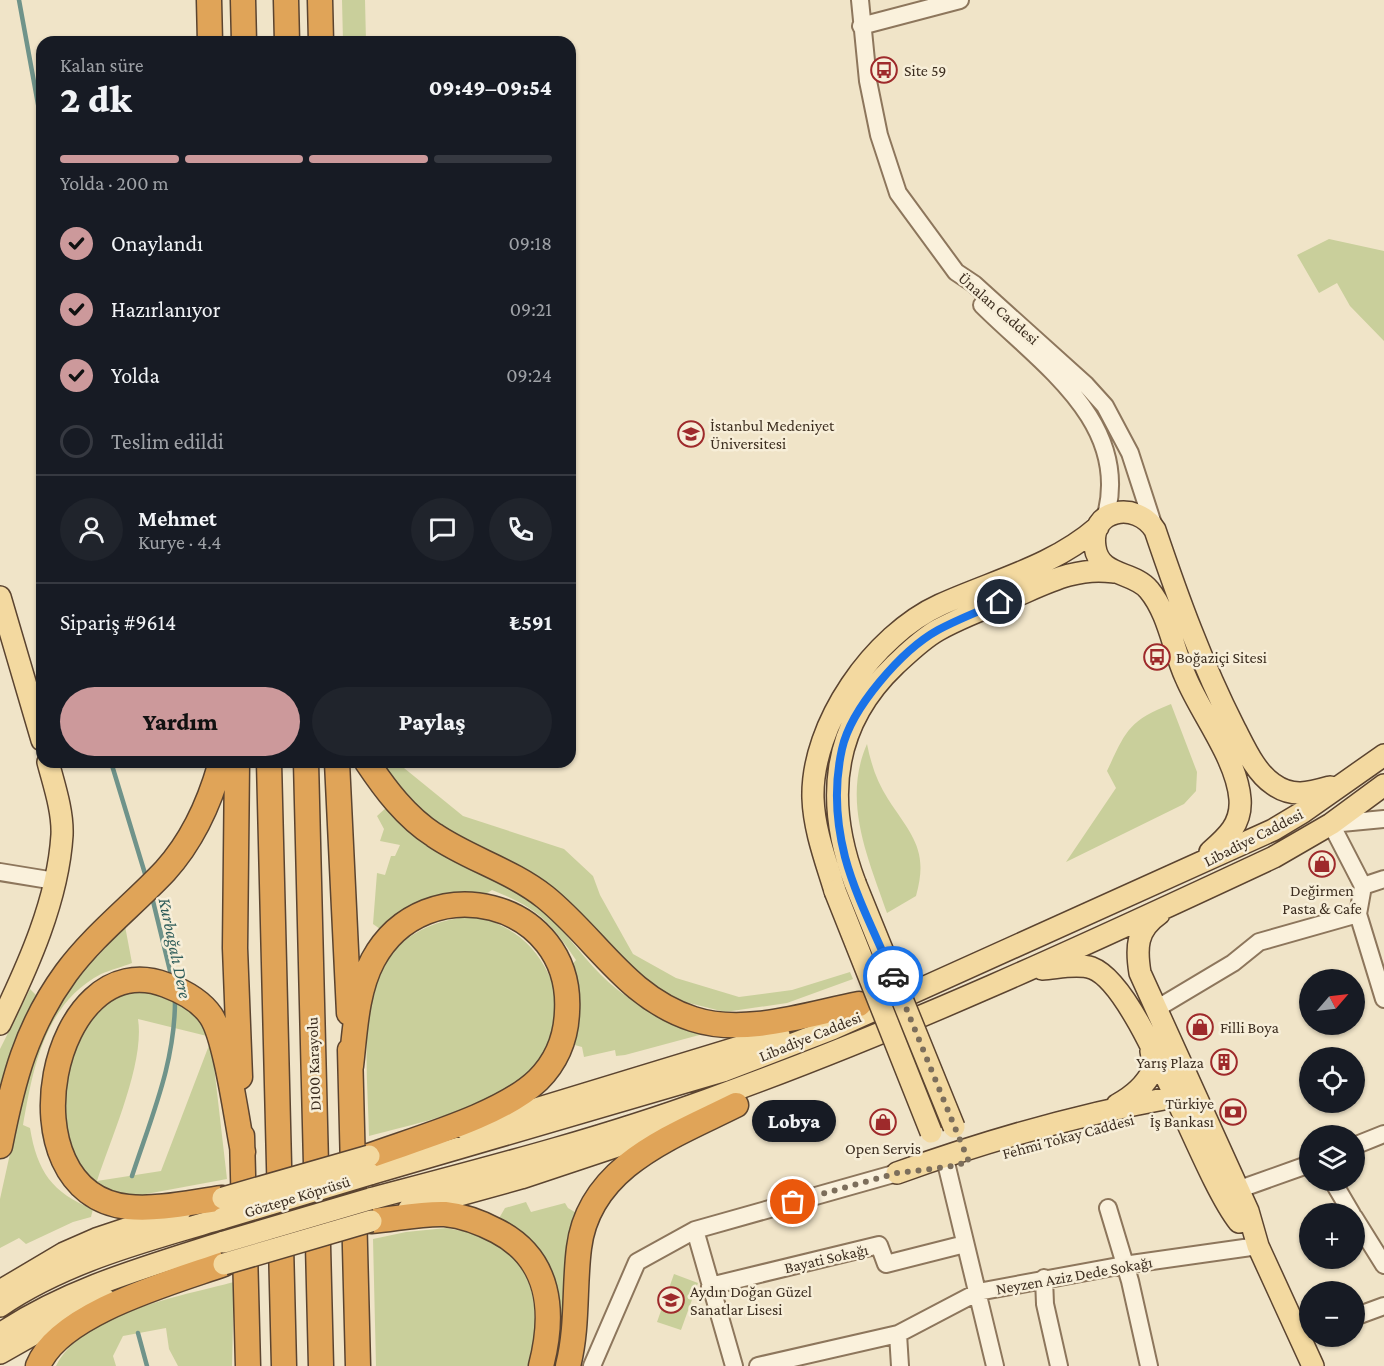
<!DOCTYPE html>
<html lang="tr">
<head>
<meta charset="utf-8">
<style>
  :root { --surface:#171b24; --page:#20242c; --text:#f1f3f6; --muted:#9ea1a6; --line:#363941; --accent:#cc999b }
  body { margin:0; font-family:"Crimson Pro",serif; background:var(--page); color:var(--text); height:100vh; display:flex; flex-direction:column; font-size:22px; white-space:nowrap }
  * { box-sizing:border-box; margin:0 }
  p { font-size:20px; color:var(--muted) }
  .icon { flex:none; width:33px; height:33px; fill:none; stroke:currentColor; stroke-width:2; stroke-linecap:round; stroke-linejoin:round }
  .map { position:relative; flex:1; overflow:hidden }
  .panel { position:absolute; left:36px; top:36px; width:540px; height:732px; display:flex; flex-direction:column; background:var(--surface); border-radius:18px; box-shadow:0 2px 4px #0004 }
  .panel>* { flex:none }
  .needle { width:39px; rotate:62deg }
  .controls { position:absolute; left:1299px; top:969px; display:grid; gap:12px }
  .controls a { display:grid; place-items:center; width:66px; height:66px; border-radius:50%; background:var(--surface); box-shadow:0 2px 4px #0004; font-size:30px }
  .pin { position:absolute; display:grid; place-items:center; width:51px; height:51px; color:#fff; margin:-26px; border:3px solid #fff; border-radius:50%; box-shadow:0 2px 6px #0007 }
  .courier { position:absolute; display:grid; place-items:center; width:60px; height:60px; margin:-30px; border:4px solid #1a73e8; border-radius:50%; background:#fff; color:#222; box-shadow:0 2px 8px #0007 }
  .bubble { position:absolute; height:42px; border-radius:21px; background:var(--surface); box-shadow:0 2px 4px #0004; font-size:20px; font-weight:800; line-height:42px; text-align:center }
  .summary em { font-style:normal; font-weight:800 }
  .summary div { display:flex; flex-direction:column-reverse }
  .summary { display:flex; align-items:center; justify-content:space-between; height:102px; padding:0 24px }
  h1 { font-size:39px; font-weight:800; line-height:45px }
  .bar { display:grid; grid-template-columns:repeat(4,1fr); gap:9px 6px; align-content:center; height:72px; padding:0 24px }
  .bar i { height:8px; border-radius:4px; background:var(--line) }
  .bar .current { background:var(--accent) }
  .bar p { grid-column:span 4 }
  .line { display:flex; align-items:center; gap:15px; padding:0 24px; border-top:2px solid var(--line) }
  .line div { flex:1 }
  .round { display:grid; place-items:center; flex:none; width:63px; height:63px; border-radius:32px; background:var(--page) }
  ol { padding:0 24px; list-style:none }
  li { display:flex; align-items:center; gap:18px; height:66px }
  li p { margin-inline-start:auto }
  li .icon { padding:6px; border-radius:50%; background:var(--accent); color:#111; stroke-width:4 }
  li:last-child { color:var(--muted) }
  li i { width:33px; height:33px; border:3px solid var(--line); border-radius:50% }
  .action { display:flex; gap:12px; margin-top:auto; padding:12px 24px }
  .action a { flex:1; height:69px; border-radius:36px; background:var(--accent); color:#111; font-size:24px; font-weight:800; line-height:69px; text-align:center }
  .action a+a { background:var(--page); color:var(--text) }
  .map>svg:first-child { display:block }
</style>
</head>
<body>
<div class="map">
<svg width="1384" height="1366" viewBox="0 0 1384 1366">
  <rect width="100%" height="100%" fill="#f0e4c8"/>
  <path fill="#c9cf9b" d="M342,0H365L366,42H343Z
    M1329,239L1384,251V341L1350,306L1337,283L1319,293L1297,255Z
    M1171,704L1197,772L1196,791L1184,804L1066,862L1116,788L1107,771C1126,731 1128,721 1171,704Z
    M867,744C871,764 877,782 888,799C912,836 929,850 916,896L887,913C868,858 842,801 867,744Z
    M382,762H404V768L463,816L564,849L593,876L600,895L633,954L676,978L739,997L792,990L850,972L853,979L787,1003L725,1012L681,1001L647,985L573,906L534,876L430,819L397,783Z
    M387,807C437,838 491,867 536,905C563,927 578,952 601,975C630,1004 665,1020 704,1031L703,1034L625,1055L616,1056L615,1050L584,1057L582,1047L571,1044L570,967L576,960C549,920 537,908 492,890C474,903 448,896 428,899C410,901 393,918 380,929L373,924L377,873L385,875L391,856H395L400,845L380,841L384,829L377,816Z
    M474,916C509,925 533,941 549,975C556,989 555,1004 554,1020C546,1100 431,1119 369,1136C367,1040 346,928 474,916Z
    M125,926L132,963C122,967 110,970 101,974C44,1004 33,1069 23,1125L30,1128C37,1171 52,1193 93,1209L91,1217L73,1222L26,1244L19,1238L0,1248V1199L34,1045L54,1004L95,953L97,957Z
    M30,989L36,995L15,1039L0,1085V1049Z
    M146,991C178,1000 195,1006 211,1037L138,1019C145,1063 111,1138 97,1181L161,1171L211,1040L227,1179L146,1194L145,1198L115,1193L89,1184L60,1135L57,1119L81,1022L121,994Z
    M526,1202L531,1212L565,1203L568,1208L578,1214L561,1366H550L530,1242L513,1226L498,1220L505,1208Z
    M446,1228C460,1231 479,1233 491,1240C539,1265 541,1320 528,1366H376L373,1239L406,1232Z
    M674,1274L698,1283L681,1330L657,1322Z
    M234,1282L232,1366H178L169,1349L166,1328L123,1336L113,1356L116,1366H56C83,1313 181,1296 234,1282Z"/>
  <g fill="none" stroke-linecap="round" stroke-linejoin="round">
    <path stroke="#6f938a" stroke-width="4.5" d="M19,0L42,126
      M111,762L146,877
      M152,897L172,979
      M132,1176C152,1115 176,1061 175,996
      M138,1333L147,1366"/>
    <g stroke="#8d765c" stroke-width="20">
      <path id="minor" d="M860,0L868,81L879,135L898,193L956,272L974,284L1086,385L1105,406L1130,453L1155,530
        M861,26L960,0
        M982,305C1041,364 1133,423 1105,519
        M1384,819L1331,824L1363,886L1358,914L1384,999
        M0,872L55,881
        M1363,886L1384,879
        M1156,1009L1233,963L1259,942L1358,914
        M1354,1146L1384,1134
        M947,1167L995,1366
        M1332,1180L1352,1214
        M1237,1190L1310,1164
        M1108,1208L1130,1281L1149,1366
        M1354,1217L1384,1265
        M695,1230L734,1366
        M1044,1278L1045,1304L1059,1366
        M710,1286L879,1245L886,1264L965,1244
        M1354,1317L1384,1306
        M898,1334L900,1366
        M592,1366L637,1262L695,1230L897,1173
        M758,1366L898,1334L978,1292L1124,1265L1258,1246"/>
    </g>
    <g stroke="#5b4430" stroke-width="24">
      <path id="major" d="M0,597L42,740
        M1210,852C1227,837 1242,824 1240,799C1237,759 1201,714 1186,678C1173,650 1169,614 1149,590C1134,571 1099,577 1095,547C1089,509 1136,500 1155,530C1178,598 1202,664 1234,727C1244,746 1255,772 1273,784C1292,798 1309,793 1330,787
        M855,883C825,803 831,726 895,665C908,653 922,639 938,630C960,618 985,608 1009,599C1043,585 1075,566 1113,572
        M835,891C826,861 814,830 813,798C811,724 874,635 940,605C995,580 1052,567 1098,527
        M1159,914C1136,930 1136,948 1140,973L1248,1211L1258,1246L1313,1366
        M1042,969C1058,968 1077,963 1092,968C1141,986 1200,1173 1239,1222
        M0,1024C28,966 58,900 62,835C63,811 54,785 48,762
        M1117,1105C1135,1095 1144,1086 1154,1069L1151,1051
        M467,1130L779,1035
        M897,1173C986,1141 1081,1114 1174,1097L1185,1099
        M370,1174L723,1071L832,1029L1273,830L1303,812L1384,755
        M370,1199C483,1169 597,1140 707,1100C900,1031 1088,944 1274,857L1331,824L1384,785
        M409,1209L521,1178L674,1127
        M0,1291L64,1253L96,1239L180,1211
        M0,1306C66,1261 148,1240 223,1218
        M0,1334C69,1288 146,1267 224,1242
        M0,1353L76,1310L106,1300"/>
    </g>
    <g stroke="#5b4430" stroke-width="27">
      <path id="highway" d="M209,0L210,42
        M243,0L244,42
        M286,0L287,42
        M320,0L321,42
        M237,762L235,948L240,1077
        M269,762L284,1366
        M306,762L321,1366
        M337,762L349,1013
        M367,762C385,789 406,817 434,835C469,859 511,870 545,897C597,939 626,997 693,1019C745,1036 807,1014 859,1004
        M350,1050L358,1366
        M351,1066C355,1032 356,992 373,960C425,864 574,900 567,1012C566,1039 557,1061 538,1080C502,1115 418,1138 369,1156
        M242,1136L248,1366
        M0,1146C13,1080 26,1028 66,973C94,935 133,905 165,871C193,840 210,802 221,762
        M223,1198C192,1202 159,1210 128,1207C0,1193 51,941 166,985C182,991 201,1001 211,1016C226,1038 237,1122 243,1152
        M371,1221C395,1219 421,1213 445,1214C464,1216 480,1222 497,1231C551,1259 555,1312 541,1366
        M38,1366C59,1313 173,1282 224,1264
        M568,1366C578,1327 574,1287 579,1248C589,1166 672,1137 736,1105"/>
    </g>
    <use href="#minor" stroke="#faf1dc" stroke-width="16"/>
    <use href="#major" stroke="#f3d9a0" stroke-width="21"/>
    <use href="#highway" stroke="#e0a458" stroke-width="24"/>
    <g stroke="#5b4430" stroke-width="24" stroke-linecap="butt">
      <path id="major-bridge" d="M855,883L954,1127
        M835,891L931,1132
        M223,1198L369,1156
        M223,1218L370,1174
        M224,1242L370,1199
        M224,1264L371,1221"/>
    </g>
    <use href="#major-bridge" stroke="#f3d9a0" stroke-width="21"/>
  </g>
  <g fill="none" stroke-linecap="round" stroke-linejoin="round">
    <path stroke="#7c6e5b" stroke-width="6" stroke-dasharray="0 10.8" d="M793,1202L897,1173L947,1167L969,1162L893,976"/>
    <path stroke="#1a73e8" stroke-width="8" d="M893,976C877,937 856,898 845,857C836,822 834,785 842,749C851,708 902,650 938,630C958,619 980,611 1000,602"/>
  </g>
  <defs>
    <g id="bus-ring" transform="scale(1.35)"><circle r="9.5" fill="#f7eed8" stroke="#9e2a2b" stroke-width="1.5"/><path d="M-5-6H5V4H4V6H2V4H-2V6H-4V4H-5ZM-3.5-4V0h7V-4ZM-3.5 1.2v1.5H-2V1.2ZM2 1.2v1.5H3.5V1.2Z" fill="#9e2a2b"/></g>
    <g id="university-ring" transform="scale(1.35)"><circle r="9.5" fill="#f7eed8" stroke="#9e2a2b" stroke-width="1.5"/><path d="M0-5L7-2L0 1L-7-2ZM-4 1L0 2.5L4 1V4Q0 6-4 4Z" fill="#9e2a2b"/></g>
    <g id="shop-ring" transform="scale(1.35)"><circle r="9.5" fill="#f7eed8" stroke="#9e2a2b" stroke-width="1.5"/><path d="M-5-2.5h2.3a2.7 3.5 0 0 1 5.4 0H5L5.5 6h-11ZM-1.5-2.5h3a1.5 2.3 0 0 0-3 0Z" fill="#9e2a2b"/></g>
    <g id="building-ring" transform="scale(1.35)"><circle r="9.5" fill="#f7eed8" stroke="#9e2a2b" stroke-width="1.5"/><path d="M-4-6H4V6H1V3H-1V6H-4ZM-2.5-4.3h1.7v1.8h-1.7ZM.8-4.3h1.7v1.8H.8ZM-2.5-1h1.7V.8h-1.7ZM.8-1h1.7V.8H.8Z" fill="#9e2a2b"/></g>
    <g id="bank-ring" transform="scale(1.35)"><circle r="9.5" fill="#f7eed8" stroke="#9e2a2b" stroke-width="1.5"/><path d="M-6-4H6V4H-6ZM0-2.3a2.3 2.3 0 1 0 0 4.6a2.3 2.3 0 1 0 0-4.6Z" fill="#9e2a2b"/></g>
    <g id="school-ring" transform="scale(1.35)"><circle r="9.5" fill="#f7eed8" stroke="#9e2a2b" stroke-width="1.5"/><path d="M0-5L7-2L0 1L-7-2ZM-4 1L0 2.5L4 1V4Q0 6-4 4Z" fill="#9e2a2b"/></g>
  </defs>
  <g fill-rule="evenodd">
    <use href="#bus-ring" x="884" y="70"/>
    <use href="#university-ring" x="691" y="434"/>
    <use href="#bus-ring" x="1157" y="657"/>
    <use href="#shop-ring" x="1322" y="864"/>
    <use href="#shop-ring" x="1200" y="1027"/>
    <use href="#building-ring" x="1224" y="1062"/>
    <use href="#bank-ring" x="1233" y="1112"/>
    <use href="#shop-ring" x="883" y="1122"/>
    <use href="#school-ring" x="671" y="1300"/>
  </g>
  <g text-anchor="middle" stroke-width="5" stroke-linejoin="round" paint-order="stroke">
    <g font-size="16" fill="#3d2e20" stroke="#f7eed8" text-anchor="start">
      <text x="904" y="76">Site 59</text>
      <text x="710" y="431">İstanbul Medeniyet<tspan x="710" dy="18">Üniversitesi</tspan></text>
      <text x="1176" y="663">Boğaziçi Sitesi</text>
      <text x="1322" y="896" text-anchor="middle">Değirmen<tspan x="1322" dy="18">Pasta &amp; Cafe</tspan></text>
      <text x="1220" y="1033">Filli Boya</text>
      <text x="1204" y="1068" text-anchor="end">Yarış Plaza</text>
      <text x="1214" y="1109" text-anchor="end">Türkiye<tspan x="1214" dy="18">İş Bankası</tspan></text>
      <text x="883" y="1154" text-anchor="middle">Open Servis</text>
      <text x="690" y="1297">Aydın Doğan Güzel<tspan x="690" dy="18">Sanatlar Lisesi</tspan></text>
    </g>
    <g font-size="16" fill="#3d2e20" stroke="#f7eed8">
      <text transform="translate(999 308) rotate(41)" y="6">Ünalan Caddesi</text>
      <text transform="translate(1253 837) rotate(-27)" y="6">Libadiye Caddesi</text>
      <text transform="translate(810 1036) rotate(-22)" y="6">Libadiye Caddesi</text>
      <text transform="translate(313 1064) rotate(-92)" y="6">D100 Karayolu</text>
      <text transform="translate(1068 1136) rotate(-15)" y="6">Fehmi Tokay Caddesi</text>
      <text transform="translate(297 1196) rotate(-17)" y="6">Göztepe Köprüsü</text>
      <text transform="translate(826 1258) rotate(-13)" y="6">Bayati Sokağı</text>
      <text transform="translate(1074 1275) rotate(-10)" y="6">Neyzen Aziz Dede Sokağı</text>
    </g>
    <g font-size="18" font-style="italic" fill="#2f5d5a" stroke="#f7eed8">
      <text transform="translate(175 948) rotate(78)" y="6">Kurbağalı Dere</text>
    </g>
  </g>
</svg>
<div class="controls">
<a><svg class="needle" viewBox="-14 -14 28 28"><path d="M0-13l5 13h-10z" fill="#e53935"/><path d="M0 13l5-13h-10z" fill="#9ea1a6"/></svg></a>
<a><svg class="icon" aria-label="locate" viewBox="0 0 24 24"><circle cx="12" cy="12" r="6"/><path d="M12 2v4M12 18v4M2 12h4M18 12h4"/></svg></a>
<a><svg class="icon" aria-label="layers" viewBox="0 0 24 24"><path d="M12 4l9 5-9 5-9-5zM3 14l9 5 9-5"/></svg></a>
<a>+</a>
<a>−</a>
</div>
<div class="pin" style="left:793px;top:1202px;background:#ea580c"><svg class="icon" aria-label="bag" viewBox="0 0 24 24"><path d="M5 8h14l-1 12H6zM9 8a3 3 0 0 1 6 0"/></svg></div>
<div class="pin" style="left:1000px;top:602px;background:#1f2937"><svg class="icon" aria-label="home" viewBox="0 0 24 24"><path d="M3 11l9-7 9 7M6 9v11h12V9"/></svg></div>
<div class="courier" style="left:893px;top:976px"><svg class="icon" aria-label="car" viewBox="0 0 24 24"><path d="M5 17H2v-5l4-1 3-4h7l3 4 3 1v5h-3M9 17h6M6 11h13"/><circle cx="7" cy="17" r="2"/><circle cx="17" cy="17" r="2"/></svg></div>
<div class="bubble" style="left:752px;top:1100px;width:84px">Lobya</div>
<section class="panel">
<div class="summary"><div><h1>2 dk</h1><p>Kalan süre</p></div><em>09:49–09:54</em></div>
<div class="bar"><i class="current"></i><i class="current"></i><i class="current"></i><i></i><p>Yolda · 200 m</p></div>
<ol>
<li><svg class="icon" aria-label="check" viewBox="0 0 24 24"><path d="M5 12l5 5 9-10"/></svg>Onaylandı<p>09:18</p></li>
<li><svg class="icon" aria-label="check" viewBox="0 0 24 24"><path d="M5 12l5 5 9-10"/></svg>Hazırlanıyor<p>09:21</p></li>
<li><svg class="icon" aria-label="check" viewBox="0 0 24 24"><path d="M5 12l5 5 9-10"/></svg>Yolda<p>09:24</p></li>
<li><i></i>Teslim edildi</li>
</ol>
<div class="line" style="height:108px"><a class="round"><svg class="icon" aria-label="person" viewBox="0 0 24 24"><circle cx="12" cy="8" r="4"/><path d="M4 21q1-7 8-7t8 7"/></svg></a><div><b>Mehmet</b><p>Kurye · 4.4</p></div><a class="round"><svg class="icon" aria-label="chat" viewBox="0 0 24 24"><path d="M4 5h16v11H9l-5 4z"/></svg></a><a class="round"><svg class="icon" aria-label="phone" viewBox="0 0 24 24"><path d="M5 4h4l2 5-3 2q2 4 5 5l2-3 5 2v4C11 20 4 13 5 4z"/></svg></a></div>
<div class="line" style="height:78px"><div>Sipariş #9614</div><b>₺591</b></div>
<div class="action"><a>Yardım</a><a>Paylaş</a></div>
</section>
</div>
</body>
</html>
